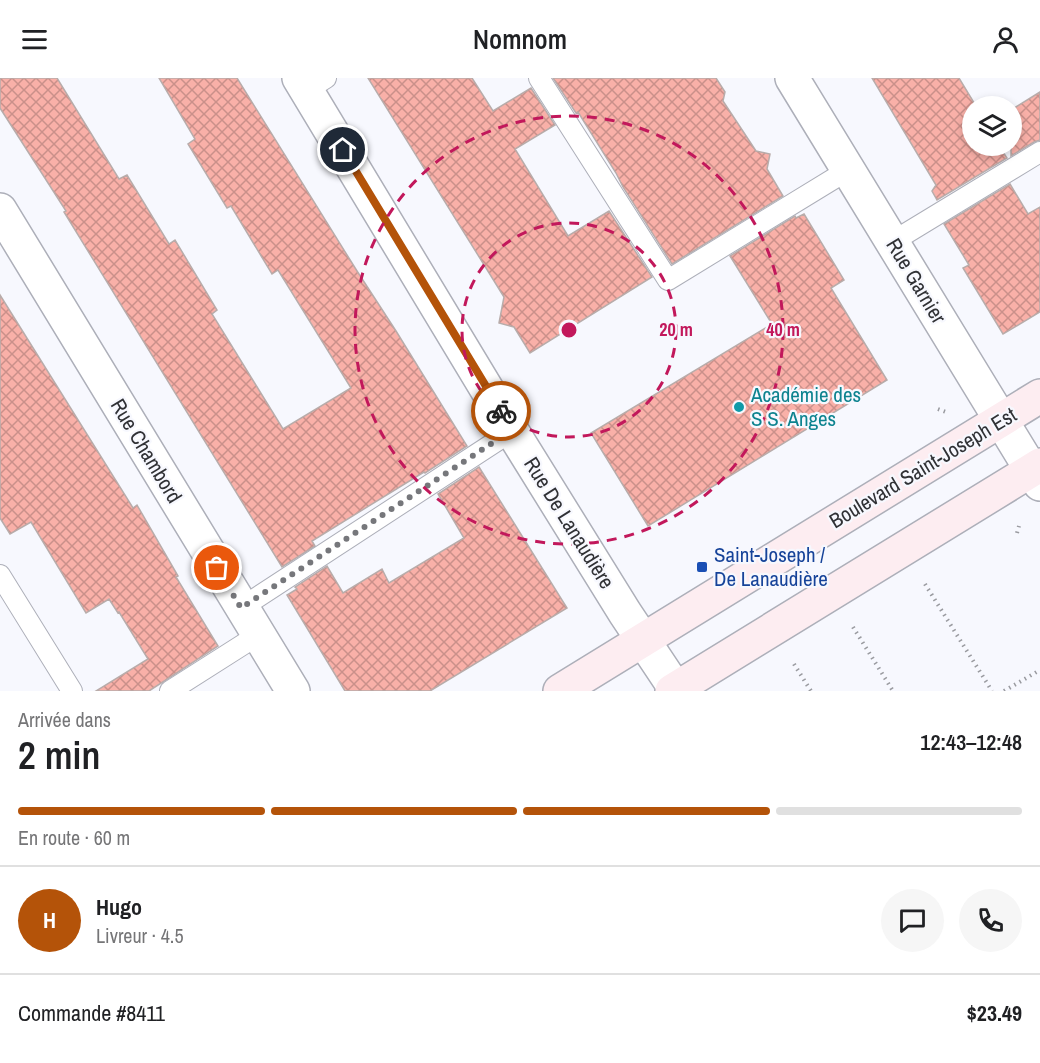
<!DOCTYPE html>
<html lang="fr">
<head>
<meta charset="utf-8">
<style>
  :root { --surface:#fff; --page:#f6f6f6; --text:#202124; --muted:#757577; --line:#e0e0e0; --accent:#b45309 }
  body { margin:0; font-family:"Archivo Narrow",sans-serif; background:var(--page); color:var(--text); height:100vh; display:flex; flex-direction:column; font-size:22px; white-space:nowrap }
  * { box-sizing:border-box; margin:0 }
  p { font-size:20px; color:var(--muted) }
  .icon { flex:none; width:33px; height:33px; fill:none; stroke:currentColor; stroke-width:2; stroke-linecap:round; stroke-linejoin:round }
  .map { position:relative; height:613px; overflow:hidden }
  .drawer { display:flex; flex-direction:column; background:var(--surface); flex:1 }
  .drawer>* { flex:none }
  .buttons { position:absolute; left:962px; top:18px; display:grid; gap:12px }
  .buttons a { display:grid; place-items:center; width:60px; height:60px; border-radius:50%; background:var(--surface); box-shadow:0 3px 9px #0003; font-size:30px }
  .pin { position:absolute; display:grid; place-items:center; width:51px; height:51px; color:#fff; margin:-26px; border:3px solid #fff; border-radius:50%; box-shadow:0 2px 6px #0007 }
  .courier { position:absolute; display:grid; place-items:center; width:60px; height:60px; margin:-30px; border:4px solid #b45309; border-radius:50%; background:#fff; color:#222; box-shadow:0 2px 8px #0007 }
  .overview em { font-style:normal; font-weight:600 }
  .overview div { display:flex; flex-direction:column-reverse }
  .overview { display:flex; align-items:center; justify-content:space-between; height:102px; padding:0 18px }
  h1 { font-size:39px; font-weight:600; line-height:45px }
  .bar { display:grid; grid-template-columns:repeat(4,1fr); gap:9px 6px; align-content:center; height:72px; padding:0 18px }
  .bar i { height:8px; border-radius:4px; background:var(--line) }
  .bar .current { background:var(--accent) }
  .bar p { grid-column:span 4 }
  .line { display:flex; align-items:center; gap:15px; padding:0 18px; border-top:2px solid var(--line) }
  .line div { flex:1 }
  .round { display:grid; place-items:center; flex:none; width:63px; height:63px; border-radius:32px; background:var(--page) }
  header { display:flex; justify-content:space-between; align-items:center; height:78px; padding:0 18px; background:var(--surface); font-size:27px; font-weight:600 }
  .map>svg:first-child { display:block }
</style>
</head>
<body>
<header><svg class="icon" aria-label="menu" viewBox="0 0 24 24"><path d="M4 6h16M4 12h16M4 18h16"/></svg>Nomnom<svg class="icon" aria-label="person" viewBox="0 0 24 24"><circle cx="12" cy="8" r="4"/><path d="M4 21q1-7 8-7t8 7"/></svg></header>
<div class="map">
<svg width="1040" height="613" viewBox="0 0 1040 613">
  <defs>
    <pattern id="building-cross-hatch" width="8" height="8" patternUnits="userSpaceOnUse" patternTransform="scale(1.5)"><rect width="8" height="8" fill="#f9b0a8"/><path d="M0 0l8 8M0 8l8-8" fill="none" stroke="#ca908a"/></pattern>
  </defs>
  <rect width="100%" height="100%" fill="#f7f8fe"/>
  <path fill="url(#building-cross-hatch)" stroke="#b8acaa" stroke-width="1.5" d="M0,0H57L119,101L127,97L169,166L175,162L217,232L212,236L283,351L351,310L278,192L272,196L231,128L227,130L188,66L195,61L159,0H237L357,193L396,253L467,368L425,395L424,394L312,463L315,468L282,489L64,134L66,133L0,30Z
    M368,0H472L493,33L531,10L555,47L515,71L568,158L609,133L652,199L530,275L514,249L499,245L504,219Z
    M553,0H716L725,14L723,23L756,73L770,76L767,91L783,118L672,186L623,109L616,95L578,34L576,35Z
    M872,0H959L976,28H972V68H999L1007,80L937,122L932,113L936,107Z
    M1040,14V62L1034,64L1011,78V32Z
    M1010,106L1028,136L1040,129V234L1003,256L963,190L969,187L944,146Z
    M804,136L844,202L831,210L887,302L648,448L591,355L772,246L730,178L795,138L796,140Z
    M0,217L133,430L137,427L178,498L176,499L218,568L149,613H96L148,581L119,534L118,535L109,521L86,535L31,444L10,456L0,440Z
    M479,389L567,530L430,613H345L287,517L297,511L295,509L327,488L343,515L382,491L389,505L464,460L438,416Z"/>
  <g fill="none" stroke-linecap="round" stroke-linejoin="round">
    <g stroke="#adafb9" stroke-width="22">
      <path id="lane" d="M539,0L668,202L848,92
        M307,12L326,0
        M892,164L1040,74
        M0,497L72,613
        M241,530L512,353
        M170,613L258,557"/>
    </g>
    <g stroke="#adafb9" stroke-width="36">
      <path id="street" d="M299,0L512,353L625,535L677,613
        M792,0L1040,406
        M0,132L293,613"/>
    </g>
    <g stroke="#adafb9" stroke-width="36">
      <path id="secondary" d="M560,613L1040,318
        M672,613L1040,387"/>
    </g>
    <path stroke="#9a9ba0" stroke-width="4" stroke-dasharray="1.5 4.5" stroke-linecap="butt" d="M938,331L946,334
      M1017,455L1019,448
      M925,506L992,613
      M853,549L893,613
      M794,586L811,613
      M1004,613L1040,592"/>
    <use href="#lane" stroke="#fff" stroke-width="20"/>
    <use href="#street" stroke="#fff" stroke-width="33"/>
    <use href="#secondary" stroke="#fdedf1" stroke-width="33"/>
  </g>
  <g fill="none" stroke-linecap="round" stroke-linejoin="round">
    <path stroke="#76777b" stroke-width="6" stroke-dasharray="0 10.8" d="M217,490L241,530L512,352L501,333"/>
    <path stroke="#b45309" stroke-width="8" d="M343,72L501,333"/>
  </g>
  <g fill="none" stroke="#c2185b" stroke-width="3" stroke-dasharray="10 8">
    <circle cx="569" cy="252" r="107"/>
    <circle cx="569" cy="252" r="214"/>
  </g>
  <circle fill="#0f9aa8" stroke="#f7f8fe" stroke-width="2" cx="739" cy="329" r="6"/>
  <rect fill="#1a4fb4" stroke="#f7f8fe" stroke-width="2" x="696" y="483" width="12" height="12" rx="3"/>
  <g text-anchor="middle" stroke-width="4.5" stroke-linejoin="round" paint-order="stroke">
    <g font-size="21" fill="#303135" stroke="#f7f8fe">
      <text transform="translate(916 203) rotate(59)" y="7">Rue Garnier</text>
      <text transform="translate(146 373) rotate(59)" y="7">Rue Chambord</text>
      <text transform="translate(923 390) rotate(-31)" y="7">Boulevard Saint-Joseph Est</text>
      <text transform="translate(569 445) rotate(58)" y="7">Rue De Lanaudière</text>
    </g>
    <g font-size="21" fill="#0d838f" stroke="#f7f8fe" text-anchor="start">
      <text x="751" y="324">Académie des<tspan x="751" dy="24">S S. Anges</tspan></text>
    </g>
    <g font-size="21" fill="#164399" stroke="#f7f8fe" text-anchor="start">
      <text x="714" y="484">Saint-Joseph /<tspan x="714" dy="24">De Lanaudière</tspan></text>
    </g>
  </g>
  <circle cx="569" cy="252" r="9" fill="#c2185b" stroke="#f7f8fe" stroke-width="3"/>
  <g font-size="18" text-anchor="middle" font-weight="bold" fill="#c2185b" stroke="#f7f8fe" stroke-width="4.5" stroke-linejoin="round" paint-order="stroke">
    <text x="676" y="258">20 m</text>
    <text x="783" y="258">40 m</text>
  </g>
</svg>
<div class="buttons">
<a><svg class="icon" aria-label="layers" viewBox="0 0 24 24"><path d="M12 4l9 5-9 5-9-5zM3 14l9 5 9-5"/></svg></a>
</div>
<div class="pin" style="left:217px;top:490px;background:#ea580c"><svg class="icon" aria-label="bag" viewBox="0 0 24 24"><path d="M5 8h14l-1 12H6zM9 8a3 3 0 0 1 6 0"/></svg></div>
<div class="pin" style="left:343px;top:72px;background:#1f2937"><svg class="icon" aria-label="home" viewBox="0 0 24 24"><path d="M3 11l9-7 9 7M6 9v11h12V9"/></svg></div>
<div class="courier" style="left:501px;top:333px"><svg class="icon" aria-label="bike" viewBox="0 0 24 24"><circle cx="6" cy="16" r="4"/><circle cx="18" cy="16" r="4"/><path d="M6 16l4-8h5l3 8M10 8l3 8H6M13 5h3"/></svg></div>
</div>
<section class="drawer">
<div class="overview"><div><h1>2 min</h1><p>Arrivée dans</p></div><em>12:43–12:48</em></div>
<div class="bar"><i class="current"></i><i class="current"></i><i class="current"></i><i></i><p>En route · 60 m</p></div>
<div class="line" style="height:108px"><b class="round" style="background:var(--accent);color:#fff">H</b><div><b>Hugo</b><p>Livreur · 4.5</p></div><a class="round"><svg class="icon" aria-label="chat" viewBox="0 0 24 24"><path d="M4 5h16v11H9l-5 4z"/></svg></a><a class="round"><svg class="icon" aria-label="phone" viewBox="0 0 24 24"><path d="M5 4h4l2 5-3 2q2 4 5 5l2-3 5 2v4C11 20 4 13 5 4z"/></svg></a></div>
<div class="line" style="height:78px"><div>Commande #8411</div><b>$23.49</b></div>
</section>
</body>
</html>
